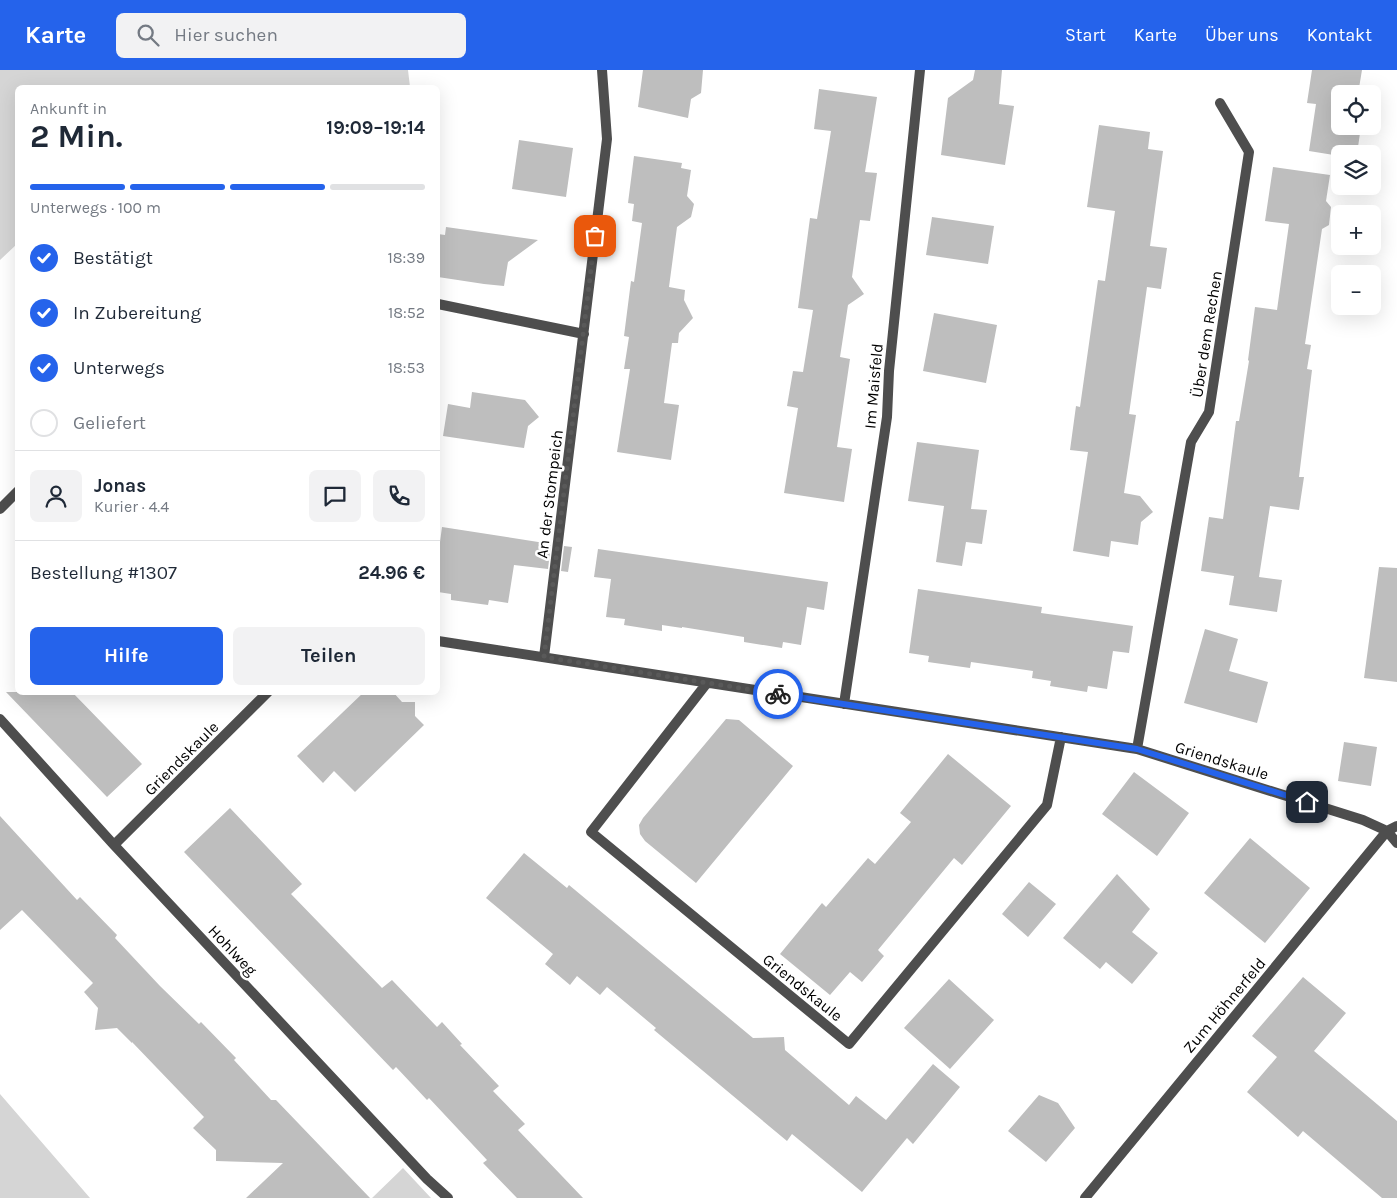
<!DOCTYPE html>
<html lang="de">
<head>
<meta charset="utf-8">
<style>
  :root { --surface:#fff; --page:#f2f2f3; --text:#1f2937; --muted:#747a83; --line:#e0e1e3; --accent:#2563eb }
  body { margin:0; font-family:Karla,sans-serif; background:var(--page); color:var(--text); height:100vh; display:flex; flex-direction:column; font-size:19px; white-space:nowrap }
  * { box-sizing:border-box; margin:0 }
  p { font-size:16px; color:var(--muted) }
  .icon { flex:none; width:28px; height:28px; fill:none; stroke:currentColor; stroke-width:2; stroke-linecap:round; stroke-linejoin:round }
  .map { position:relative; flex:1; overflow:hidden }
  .side { position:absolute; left:15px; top:15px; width:425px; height:610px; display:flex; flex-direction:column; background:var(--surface); border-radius:8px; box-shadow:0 5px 20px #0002 }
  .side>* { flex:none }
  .controls { position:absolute; left:1331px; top:15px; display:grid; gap:10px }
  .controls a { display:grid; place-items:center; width:50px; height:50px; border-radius:8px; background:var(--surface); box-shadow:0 5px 20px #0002; font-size:25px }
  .pin { position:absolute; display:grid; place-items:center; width:42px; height:42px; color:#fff; margin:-21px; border-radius:10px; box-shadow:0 2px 8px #0006 }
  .courier { position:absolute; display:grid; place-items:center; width:50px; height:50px; margin:-25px; border:4px solid #2563eb; border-radius:50%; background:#fff; color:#222; box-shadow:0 1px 6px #0007 }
  .head em { font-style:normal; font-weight:700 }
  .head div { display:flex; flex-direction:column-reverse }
  .head { display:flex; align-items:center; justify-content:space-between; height:85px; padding:0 15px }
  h1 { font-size:32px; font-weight:700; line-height:38px }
  .bar { display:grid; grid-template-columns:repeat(4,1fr); gap:8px 5px; align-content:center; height:60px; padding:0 15px }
  .bar i { height:6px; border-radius:4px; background:var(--line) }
  .bar .on { background:var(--accent) }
  .bar p { grid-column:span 4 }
  .line { display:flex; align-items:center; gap:12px; padding:0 15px; border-top:1px solid var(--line) }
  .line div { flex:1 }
  .round { display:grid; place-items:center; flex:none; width:52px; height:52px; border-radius:8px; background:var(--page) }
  ol { padding:0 15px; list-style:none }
  li { display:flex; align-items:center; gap:15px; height:55px }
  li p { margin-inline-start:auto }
  li .icon { padding:5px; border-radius:50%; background:var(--accent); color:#fff; stroke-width:4 }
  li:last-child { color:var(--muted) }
  li i { width:28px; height:28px; border:2px solid var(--line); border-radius:50% }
  .button { display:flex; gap:10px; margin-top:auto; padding:10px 15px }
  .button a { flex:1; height:58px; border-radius:8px; background:var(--accent); color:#fff; font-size:20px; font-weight:700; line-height:58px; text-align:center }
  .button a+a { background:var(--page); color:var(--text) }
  header { display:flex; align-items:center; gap:30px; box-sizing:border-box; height:70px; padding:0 25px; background:var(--accent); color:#fff }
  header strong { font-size:24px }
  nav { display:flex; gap:28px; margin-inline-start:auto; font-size:18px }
  .search { width:350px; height:45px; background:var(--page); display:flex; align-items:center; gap:12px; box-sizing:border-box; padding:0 18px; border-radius:8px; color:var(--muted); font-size:19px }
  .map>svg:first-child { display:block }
</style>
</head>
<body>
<header>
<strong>Karte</strong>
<div class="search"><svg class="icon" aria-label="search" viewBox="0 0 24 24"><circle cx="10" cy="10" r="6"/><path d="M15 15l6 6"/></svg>Hier suchen</div>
<nav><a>Start</a><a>Karte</a><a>Über uns</a><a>Kontakt</a></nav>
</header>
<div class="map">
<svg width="1397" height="1128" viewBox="0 0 1397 1128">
  <rect width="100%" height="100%" fill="#fff"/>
  <path fill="#d5d5d5" d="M0,0H408L410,17L18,18L17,174L0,190Z
    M0,1024L90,1128H0Z
    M403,1098L431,1128H372Z"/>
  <path fill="#bebebe" d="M643,0H703L701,23L691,29L688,48L638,37Z
    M975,0H1002L999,34L1014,36L1005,95L941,85L948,28L973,10Z
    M1312,0H1362L1358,24H1340V56H1361L1357,84H1340V86L1309,81L1316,34L1307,33Z
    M819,19L877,27L865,102L877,103L870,151L860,150L852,207L864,224L848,235L840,287L850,289L837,377L852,379L844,432L784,423L798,338L787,336L793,301L803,302L813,240L798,238L810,148L817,149L831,61L814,59Z
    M1099,55L1150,62L1148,79L1163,81L1150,176L1167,178L1161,219L1147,217L1129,344L1136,345L1124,423L1140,426L1153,442L1141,452L1138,475L1111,471L1109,487L1073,481L1088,382L1070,380L1076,336L1080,337L1098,210L1105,211L1115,141L1087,137Z
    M519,70L573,78L566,127L512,119Z
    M634,86L682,93L681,98L691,100L687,126L694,134L691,147L677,157L669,217L685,220L684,230L693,248L679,263L678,273H672L664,333L679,335L671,390L617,382L630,299H624L629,267L624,266L631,211L634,212L642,153L632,151L634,134L628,133Z
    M1273,97L1330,105L1326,131L1331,137L1329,155L1322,159L1305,274L1311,275L1307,299L1312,300L1299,407H1304L1299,440L1270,436L1259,507L1282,510L1277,542L1229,535L1234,506L1201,501L1209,447L1223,449L1236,351H1239L1249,291L1248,290L1255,237L1277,240L1289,154L1265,151Z
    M932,147L994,156L988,194L926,185Z
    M446,157L538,170L508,192L504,216L484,214L438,207V164L445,165Z
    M934,243L997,255L986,313L923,301Z
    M472,322L525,330L539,347L528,356L524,378L443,366L448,334L470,338Z
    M917,372L979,380L971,439L987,440L982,474L966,472L962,496L936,492L944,436L908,431Z
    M442,457L551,474L548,499L514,495L508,533L489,530L488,535L451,530V524L438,522V487Z
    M564,476L572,477L568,502L561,501Z
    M598,479L828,512L824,540L807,537L801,575L783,572L782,578L744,572V567L682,557V558L662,555V561L624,555L625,549L606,547L611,509L594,507Z
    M1379,497L1397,498V612L1364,608Z
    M918,519L1042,537L1041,543L1133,556L1129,583L1113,581L1107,619L1088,616L1087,622L1050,616L1051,611L1032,608L1033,601L971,592L970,598L928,592L929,586L909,583Z
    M1205,559L1238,569L1229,601L1268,612L1257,653L1184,633Z
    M6,622H72L142,694L107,727Z
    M364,622H393L402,632H415V646L424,655L355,722L334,701L323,713L297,686Z
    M726,649L739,650L793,696L696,813L645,771L640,764L639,755L643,748Z
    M1344,672L1377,677L1371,716L1338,711Z
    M948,684L1011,736L962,795L954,788L878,880L884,886L862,912L850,902L830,925L780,884L822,833L826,837L868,788L875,794L911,752L900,743Z
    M1134,702L1189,743L1157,786L1102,744Z
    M230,738L302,814L291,824L382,918L392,910L437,957L442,952L462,974L460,975L499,1016L493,1021L525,1054L518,1060L583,1128H517L483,1093L487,1090L429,1028L427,1030L396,997L393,1000L184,782Z
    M0,746L77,830L80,827L117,865L115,868L160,916L199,954L201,952L236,988L234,990L271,1030H276L370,1128H246L283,1093L216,1091V1080L193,1058L204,1047L132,972V973L117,958L95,960L98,938L84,922L93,913L22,840L0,860Z
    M1250,768L1310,818L1265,873L1204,823Z
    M524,783L567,818L569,815L753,968L784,967L785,980L849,1035L856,1026L886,1050L933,994L960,1017L913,1074L907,1068L862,1122L792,1064L787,1071L654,960L656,958L607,917L600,925L577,906L570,915L545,894L553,884L486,828Z
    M1117,804L1150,839L1132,862L1158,883L1132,914L1106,892L1100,899L1063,868Z
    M1029,812L1056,834L1028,867L1002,844Z
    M1303,907L1346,943L1314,981L1397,1051V1128H1382L1303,1061L1298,1067L1247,1022L1277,987L1252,966Z
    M949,909L994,950L950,999L904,958Z
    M1039,1025L1058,1033L1075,1058L1046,1092L1008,1061Z"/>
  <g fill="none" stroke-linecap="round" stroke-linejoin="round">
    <path stroke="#4e4e4e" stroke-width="10" d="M438,234L584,264
      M0,439L18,421
      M438,571L1137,679L1363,750L1387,761L1397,756
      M544,587L607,69L602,0
      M707,613L591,762L849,974L1047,735L1061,667
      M844,634L887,347L889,301L920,0
      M0,649L114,775L427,1109L448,1128
      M1137,679L1191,372L1209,342L1249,82L1220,33
      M114,775L268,622
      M1085,1128L1387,761L1397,773"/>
  </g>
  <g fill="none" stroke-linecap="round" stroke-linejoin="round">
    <path stroke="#595959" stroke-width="5" stroke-dasharray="0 9" d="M595,166L544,587L778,624"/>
    <path stroke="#2563eb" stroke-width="6" d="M778,624L1137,679L1307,732"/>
  </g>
  <g text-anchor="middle" stroke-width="5" stroke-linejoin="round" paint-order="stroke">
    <g font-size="16" fill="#000" stroke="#fff">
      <text transform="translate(1206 264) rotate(-81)" y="6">Über dem Rechen</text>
      <text transform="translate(873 316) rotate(-85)" y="6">Im Maisfeld</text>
      <text transform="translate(549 424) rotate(-83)" y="6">An der Stompeich</text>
      <text transform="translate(181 688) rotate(-45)" y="6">Griendskaule</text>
      <text transform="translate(1222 690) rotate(17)" y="6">Griendskaule</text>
      <text transform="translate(233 880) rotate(47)" y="6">Hohlweg</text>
      <text transform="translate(803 917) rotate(39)" y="6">Griendskaule</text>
      <text transform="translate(1224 935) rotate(-50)" y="6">Zum Höhnerfeld</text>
    </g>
  </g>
</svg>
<div class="controls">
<a><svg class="icon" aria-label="locate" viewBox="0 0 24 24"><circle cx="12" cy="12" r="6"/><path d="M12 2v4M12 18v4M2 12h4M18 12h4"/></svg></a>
<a><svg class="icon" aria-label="layers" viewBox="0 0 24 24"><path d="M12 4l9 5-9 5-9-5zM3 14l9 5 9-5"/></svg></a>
<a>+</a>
<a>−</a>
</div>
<div class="pin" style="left:595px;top:166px;background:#ea580c"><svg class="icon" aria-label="bag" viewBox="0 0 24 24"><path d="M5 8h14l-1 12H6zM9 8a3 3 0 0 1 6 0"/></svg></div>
<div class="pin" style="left:1307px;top:732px;background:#1f2937"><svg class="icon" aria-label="home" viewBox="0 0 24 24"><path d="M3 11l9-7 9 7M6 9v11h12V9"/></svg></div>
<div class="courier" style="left:778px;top:624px"><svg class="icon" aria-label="bike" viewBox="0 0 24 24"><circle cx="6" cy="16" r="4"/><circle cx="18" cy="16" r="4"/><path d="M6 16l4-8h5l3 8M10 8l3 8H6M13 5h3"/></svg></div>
<section class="side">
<div class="head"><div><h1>2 Min.</h1><p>Ankunft in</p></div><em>19:09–19:14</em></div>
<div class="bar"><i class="on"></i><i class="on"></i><i class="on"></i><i></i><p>Unterwegs · 100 m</p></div>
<ol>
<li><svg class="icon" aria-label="check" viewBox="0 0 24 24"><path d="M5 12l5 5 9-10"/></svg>Bestätigt<p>18:39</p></li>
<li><svg class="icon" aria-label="check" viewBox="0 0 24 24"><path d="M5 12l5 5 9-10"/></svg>In Zubereitung<p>18:52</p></li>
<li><svg class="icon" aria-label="check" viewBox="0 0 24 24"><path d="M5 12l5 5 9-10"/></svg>Unterwegs<p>18:53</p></li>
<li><i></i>Geliefert</li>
</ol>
<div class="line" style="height:90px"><a class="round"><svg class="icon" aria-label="person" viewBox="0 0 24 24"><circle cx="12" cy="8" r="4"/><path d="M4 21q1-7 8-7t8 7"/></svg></a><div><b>Jonas</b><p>Kurier · 4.4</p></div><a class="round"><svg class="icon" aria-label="chat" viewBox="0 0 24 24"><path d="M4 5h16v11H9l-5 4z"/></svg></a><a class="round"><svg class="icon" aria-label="phone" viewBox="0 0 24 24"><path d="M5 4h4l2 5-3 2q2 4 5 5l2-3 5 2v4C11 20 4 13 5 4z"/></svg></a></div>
<div class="line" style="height:65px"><div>Bestellung #1307</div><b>24.96 €</b></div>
<div class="button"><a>Hilfe</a><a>Teilen</a></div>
</section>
</div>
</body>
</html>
